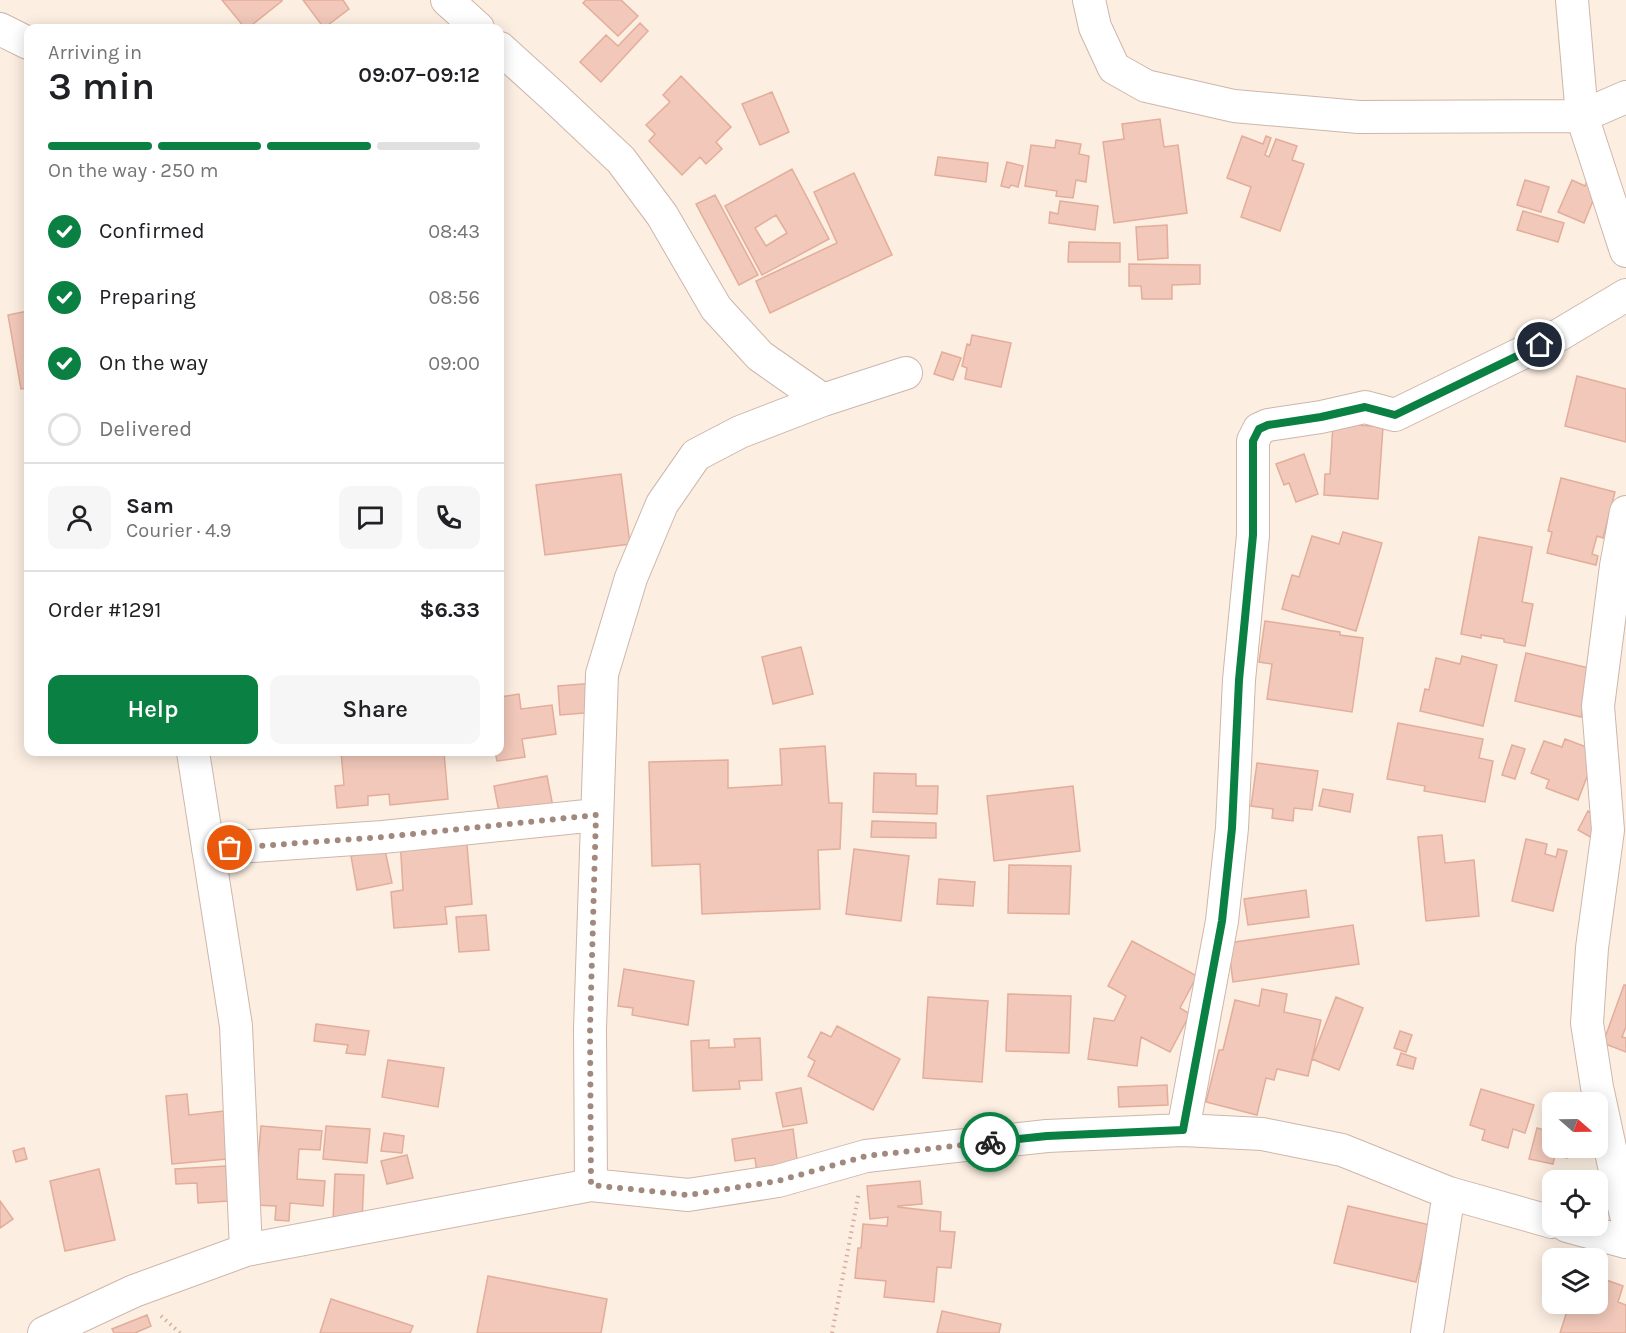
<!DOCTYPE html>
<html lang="en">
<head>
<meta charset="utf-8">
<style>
  :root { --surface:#fff; --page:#f6f6f6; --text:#202124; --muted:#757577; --line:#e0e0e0; --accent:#0b8043 }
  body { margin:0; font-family:Karla,sans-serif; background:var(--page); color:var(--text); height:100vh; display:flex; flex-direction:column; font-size:22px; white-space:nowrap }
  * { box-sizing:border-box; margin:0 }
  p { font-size:20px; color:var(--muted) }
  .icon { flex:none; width:33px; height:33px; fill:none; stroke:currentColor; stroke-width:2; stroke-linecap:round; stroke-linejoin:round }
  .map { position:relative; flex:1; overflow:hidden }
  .drawer { position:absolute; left:24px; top:24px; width:480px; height:732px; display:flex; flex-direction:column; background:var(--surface); border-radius:12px; box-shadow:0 3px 15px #0003 }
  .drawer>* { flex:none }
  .needle { width:39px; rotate:110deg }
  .buttons { position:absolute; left:1542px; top:1092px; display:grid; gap:12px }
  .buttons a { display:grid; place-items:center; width:66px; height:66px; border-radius:12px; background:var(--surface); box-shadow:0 3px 15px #0003; font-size:30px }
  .pin { position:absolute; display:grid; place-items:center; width:51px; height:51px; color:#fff; margin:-26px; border:3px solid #fff; border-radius:50%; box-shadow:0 2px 6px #0007 }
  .courier { position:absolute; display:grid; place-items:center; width:60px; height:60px; margin:-30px; border:4px solid #0b8043; border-radius:50%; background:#fff; color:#222; box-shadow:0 2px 8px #0007 }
  .head em { font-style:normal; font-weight:600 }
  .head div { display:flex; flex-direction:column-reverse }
  .head { display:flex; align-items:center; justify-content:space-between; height:102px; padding:0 24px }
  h1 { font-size:39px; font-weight:600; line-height:45px }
  .bar { display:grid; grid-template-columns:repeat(4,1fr); gap:9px 6px; align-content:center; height:72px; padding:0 24px }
  .bar i { height:8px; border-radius:4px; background:var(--line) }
  .bar .active { background:var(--accent) }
  .bar p { grid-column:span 4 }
  .line { display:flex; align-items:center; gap:15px; padding:0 24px; border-top:2px solid var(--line) }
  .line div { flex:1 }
  .round { display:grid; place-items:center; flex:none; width:63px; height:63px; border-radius:12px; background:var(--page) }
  ol { padding:0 24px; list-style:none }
  li { display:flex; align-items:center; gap:18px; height:66px }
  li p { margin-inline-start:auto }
  li .icon { padding:6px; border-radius:50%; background:var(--accent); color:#fff; stroke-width:4 }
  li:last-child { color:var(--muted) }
  li i { width:33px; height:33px; border:3px solid var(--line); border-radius:50% }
  .button { display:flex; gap:12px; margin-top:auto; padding:12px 24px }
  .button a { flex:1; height:69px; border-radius:12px; background:var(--accent); color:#fff; font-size:24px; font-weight:600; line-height:69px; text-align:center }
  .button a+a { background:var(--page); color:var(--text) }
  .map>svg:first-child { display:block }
</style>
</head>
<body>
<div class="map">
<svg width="1626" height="1333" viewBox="0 0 1626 1333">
  <rect width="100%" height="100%" fill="#fceee1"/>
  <path fill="#f1c8b9" stroke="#e3ad9a" stroke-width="1.5" fill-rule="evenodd" d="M222,0H282V1L248,28H245Z
    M303,0H343L349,9L324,28Z
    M586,0H621L638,16L618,36L583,3Z
    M640,23L648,31L601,82L580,62L606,35L618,46Z
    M681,76L731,127L716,142L722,149L706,164L700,157L682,175L649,141L655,134L646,125L670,102L663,95Z
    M772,92L789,132L760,145L742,104Z
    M1160,119L1164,147L1178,145L1187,213L1114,223L1103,142L1124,139L1122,124Z
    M1242,136L1263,144L1266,136L1271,138L1265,155L1269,157L1276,139L1297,146L1292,160L1304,164L1280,231L1241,217L1251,187L1227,178Z
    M1056,140L1081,144L1079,154L1089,156L1086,182L1076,180L1073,198L1056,196L1057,191L1025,186L1031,145L1055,148Z
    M938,157L988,163L986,182L935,175Z
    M1007,162L1023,166L1018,187L1011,185L1009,188L1001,186Z
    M792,169L829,239L762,275L725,206ZM776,215L787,233L766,246L755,228Z
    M854,173L892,255L770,313L756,281L837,243L814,192Z
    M1589,176L1601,181L1584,223L1558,212L1572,180L1585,186Z
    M1525,180L1549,187L1541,212L1517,205Z
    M715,195L758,275L739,285L696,204Z
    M1060,201L1098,206L1095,230L1049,223L1050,212L1058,214Z
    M1523,211L1564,223L1558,242L1517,230Z
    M1167,225L1168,258L1138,260L1136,227Z
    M1069,242L1120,243V262H1068Z
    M1129,264L1200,265V284L1172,285V299H1142L1141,286H1129Z
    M28,311V388L21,389L8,315Z
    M972,335L1011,343L1001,387L965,379L967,368L962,366L967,344L970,345Z
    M942,352L961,358L953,380L934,374Z
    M1577,376L1626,389V442L1565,426Z
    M1333,423L1383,427L1378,499L1324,495L1325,474H1330Z
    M1304,454L1318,494L1296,502L1289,483L1284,485L1276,464Z
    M621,474L630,544L545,555L536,485Z
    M1561,478L1615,492L1603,538L1597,536L1592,554L1598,556L1596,565L1547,553L1552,532L1548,531Z
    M1343,532L1382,543L1356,631L1282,609L1292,575L1299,577L1312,536L1339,544Z
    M1479,537L1532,547L1522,602L1533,604L1525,646L1504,642V639L1481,635V638L1461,634Z
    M1265,621L1340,632V635L1363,638L1352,712L1267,699L1272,664L1259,662Z
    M801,647L813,694L773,704L762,657Z
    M1526,653L1593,669L1581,717L1515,701Z
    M1462,656L1497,665L1483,726L1420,711L1425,689L1429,690L1436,658L1460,664Z
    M595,683L597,712L560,715L558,686Z
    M519,694L521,709L552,705L556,734L522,739L525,757L497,761L495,752H500V697Z
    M1398,723L1483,739L1479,758L1493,761L1485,802L1424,791L1425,786L1387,779Z
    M1565,739L1597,751L1578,800L1546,788L1549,780L1531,773L1544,741L1562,747Z
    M1512,745L1525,749L1515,779L1502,775Z
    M825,746L829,803H842L840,849L818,850L820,909L702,914L700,864L652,866L649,762L728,760V788L782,785L780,749Z
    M341,752H444L448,799L390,805L389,794L368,796V805L337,808L335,786L344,785Z
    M1257,763L1318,771L1312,810L1294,808L1293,821L1272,818L1273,809L1251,806Z
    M874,773L916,774V786H938L937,814L873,812Z
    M547,776L553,807L500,817L494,786Z
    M1073,786L1080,851L994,861L987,796Z
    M1323,789L1353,794L1350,812L1319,806Z
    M1588,811L1602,818L1592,838L1578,830Z
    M872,821L936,823V838L871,837Z
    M466,833L472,904L445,907L447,924L394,928L391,892L403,890L400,839Z
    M1442,835L1445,863L1474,860L1479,916L1426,921L1418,837Z
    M1526,839L1547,844L1545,854L1556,857L1558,849L1567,851L1553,911L1512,901Z
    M854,849L909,856L901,921L846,914Z
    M385,850L392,883L357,890L351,856Z
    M1009,865L1071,866L1069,914L1008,913Z
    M939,879L975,882L973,906L937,904Z
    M1306,890L1309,917L1248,925L1244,899Z
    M486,915L489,950L459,952L456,917Z
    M1353,925L1359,964L1233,982L1228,943Z
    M1132,941L1197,976L1180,1008L1190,1014L1170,1052L1141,1037L1137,1066L1088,1059L1094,1018L1114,1021L1126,996L1108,986Z
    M624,969L694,981L688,1025L632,1015L633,1008L618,1006Z
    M1624,985H1626V1027L1622,1037L1626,1038V1052L1603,1043Z
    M1262,989L1287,994L1284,1012L1321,1020L1308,1076L1277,1069L1274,1080L1266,1078L1257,1115L1206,1102L1219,1050H1223L1235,1000L1259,1006Z
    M1008,994L1071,996L1069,1053L1006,1051Z
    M928,997L988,1001L982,1082L923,1078Z
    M1336,997L1363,1008L1339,1070L1312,1059Z
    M316,1024L369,1031L365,1055L346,1053L348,1045L314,1041Z
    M837,1026L900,1059L873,1110L808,1076L815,1061L808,1057L821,1032L831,1037Z
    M1400,1031L1412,1035L1406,1052L1394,1048Z
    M760,1038L762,1080L739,1081L740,1089L693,1091L691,1041L709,1040V1048L735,1047L734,1039Z
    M1401,1053L1416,1058L1413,1069L1397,1065Z
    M388,1060L444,1068L438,1107L382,1097Z
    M1167,1085L1168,1105L1119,1107L1118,1087Z
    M801,1088L807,1123L783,1127L776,1093Z
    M1481,1089L1534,1105L1525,1133L1513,1129L1508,1148L1482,1140L1485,1130L1470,1125Z
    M187,1094L189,1115L233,1110L238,1158L172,1164L166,1096Z
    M261,1126L322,1131L320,1150L299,1149L297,1179L325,1181L323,1206L290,1203L289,1221L275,1220L276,1206L254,1205Z
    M326,1126L370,1129L367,1163L323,1159Z
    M1537,1128L1552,1132V1148H1569L1567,1158L1555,1155L1553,1164L1529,1159Z
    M793,1129L798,1167L757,1174L755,1158L735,1161L732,1139Z
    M384,1133L404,1136L402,1153L381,1151Z
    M24,1148L27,1159L16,1162L13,1151Z
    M407,1155L413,1178L387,1184L381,1161Z
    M226,1166L228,1201L198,1203L197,1183L176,1184L175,1169Z
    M99,1169L115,1240L65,1251L50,1181Z
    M335,1174L364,1175L362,1222L333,1221Z
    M920,1181L922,1204L898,1206V1207L941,1212L940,1231L955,1232L951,1268L937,1267L934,1302L884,1297L886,1281L855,1278L858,1248H861L863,1224L887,1226L888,1217L870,1219L867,1186Z
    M0,1201L13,1219L0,1228Z
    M1348,1206L1430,1225L1416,1282L1334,1263Z
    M488,1276L607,1299L601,1333H477Z
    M1598,1277L1623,1286L1618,1302L1626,1305V1333H1560L1568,1308L1579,1311L1581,1306L1572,1304H1598Z
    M331,1299L413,1326L410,1333H320Z
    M942,1311L1001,1324L999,1333H937Z
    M147,1315L151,1326L135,1333H114L112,1329Z"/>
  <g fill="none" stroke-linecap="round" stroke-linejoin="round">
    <g stroke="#ceb6ab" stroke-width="34">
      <path id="street" d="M447,0L478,28
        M1089,0L1095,27L1114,68L1146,86L1234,106L1359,117L1582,116L1626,97
        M1572,0L1582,116L1626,251
        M0,29L28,43
        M500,48L554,97L621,160L662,215L716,308L760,356L823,400
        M1626,512L1616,566L1598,706L1608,830L1592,948L1587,1023L1597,1087L1614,1166L1626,1215
        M193,752L236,1026L246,1250
        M208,849L383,837L596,815
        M1183,1130L1222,921L1232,828L1239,680L1253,535V441L1259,429L1268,425L1321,417L1365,407L1395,415L1559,335L1626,295
        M591,1185L590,1029L602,674L631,578L662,504L696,455L740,432L823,400L906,373
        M1567,1226L1626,1242
        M44,1333L134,1291L246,1250L591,1185L688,1195L778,1181L866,1156L1047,1136L1183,1130L1262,1134L1342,1150L1449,1193L1552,1222
        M1427,1333L1449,1193"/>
    </g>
    <path stroke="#d5ac9d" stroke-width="4" stroke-dasharray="1.5 4.5" stroke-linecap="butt" d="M161,1316L180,1333
      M832,1333L859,1192"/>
    <use href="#street" stroke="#fff" stroke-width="32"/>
  </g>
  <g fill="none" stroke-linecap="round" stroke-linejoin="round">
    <path stroke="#a2897e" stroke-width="6" stroke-dasharray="0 10.8" d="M230,848L383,837L596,815L590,1029L591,1185L688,1195L778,1181L866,1156L990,1142"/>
    <path stroke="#0b8043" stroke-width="8" d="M990,1142L1047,1136L1183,1130L1222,921L1232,828L1239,680L1253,535V441L1259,429L1268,425L1321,417L1365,407L1395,415L1540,345"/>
  </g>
</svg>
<div class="buttons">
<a><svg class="needle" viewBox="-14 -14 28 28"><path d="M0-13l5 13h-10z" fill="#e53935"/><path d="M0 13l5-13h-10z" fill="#757577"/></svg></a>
<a><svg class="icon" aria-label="locate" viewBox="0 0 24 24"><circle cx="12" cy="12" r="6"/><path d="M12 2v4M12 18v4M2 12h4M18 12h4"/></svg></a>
<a><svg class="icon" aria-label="layers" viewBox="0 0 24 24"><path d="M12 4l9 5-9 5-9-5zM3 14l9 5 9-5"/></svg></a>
</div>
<div class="pin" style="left:230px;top:848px;background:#ea580c"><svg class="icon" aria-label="bag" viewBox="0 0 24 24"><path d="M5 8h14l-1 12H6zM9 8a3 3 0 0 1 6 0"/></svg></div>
<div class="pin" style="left:1540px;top:345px;background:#1f2937"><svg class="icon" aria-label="home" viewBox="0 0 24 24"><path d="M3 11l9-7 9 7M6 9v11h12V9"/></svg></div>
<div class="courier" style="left:990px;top:1142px"><svg class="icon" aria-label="bike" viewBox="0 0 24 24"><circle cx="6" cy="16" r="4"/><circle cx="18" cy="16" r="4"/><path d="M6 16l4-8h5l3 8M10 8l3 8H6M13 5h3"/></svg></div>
<section class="drawer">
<div class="head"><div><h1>3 min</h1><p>Arriving in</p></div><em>09:07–09:12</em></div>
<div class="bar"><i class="active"></i><i class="active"></i><i class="active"></i><i></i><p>On the way · 250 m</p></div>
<ol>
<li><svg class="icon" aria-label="check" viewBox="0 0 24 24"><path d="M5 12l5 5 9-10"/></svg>Confirmed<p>08:43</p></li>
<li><svg class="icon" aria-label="check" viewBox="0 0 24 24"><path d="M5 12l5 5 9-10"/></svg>Preparing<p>08:56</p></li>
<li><svg class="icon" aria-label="check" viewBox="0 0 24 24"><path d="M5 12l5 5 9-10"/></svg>On the way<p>09:00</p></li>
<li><i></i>Delivered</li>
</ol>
<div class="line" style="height:108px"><a class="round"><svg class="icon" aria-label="person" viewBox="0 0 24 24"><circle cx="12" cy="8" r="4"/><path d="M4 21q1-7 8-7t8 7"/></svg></a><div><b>Sam</b><p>Courier · 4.9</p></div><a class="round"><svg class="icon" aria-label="chat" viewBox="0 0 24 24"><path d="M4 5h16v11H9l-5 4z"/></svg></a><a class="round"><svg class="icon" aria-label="phone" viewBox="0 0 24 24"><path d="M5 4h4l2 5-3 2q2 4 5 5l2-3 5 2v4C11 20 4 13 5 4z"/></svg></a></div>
<div class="line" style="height:78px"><div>Order #1291</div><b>$6.33</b></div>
<div class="button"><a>Help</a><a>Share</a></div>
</section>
</div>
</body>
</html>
